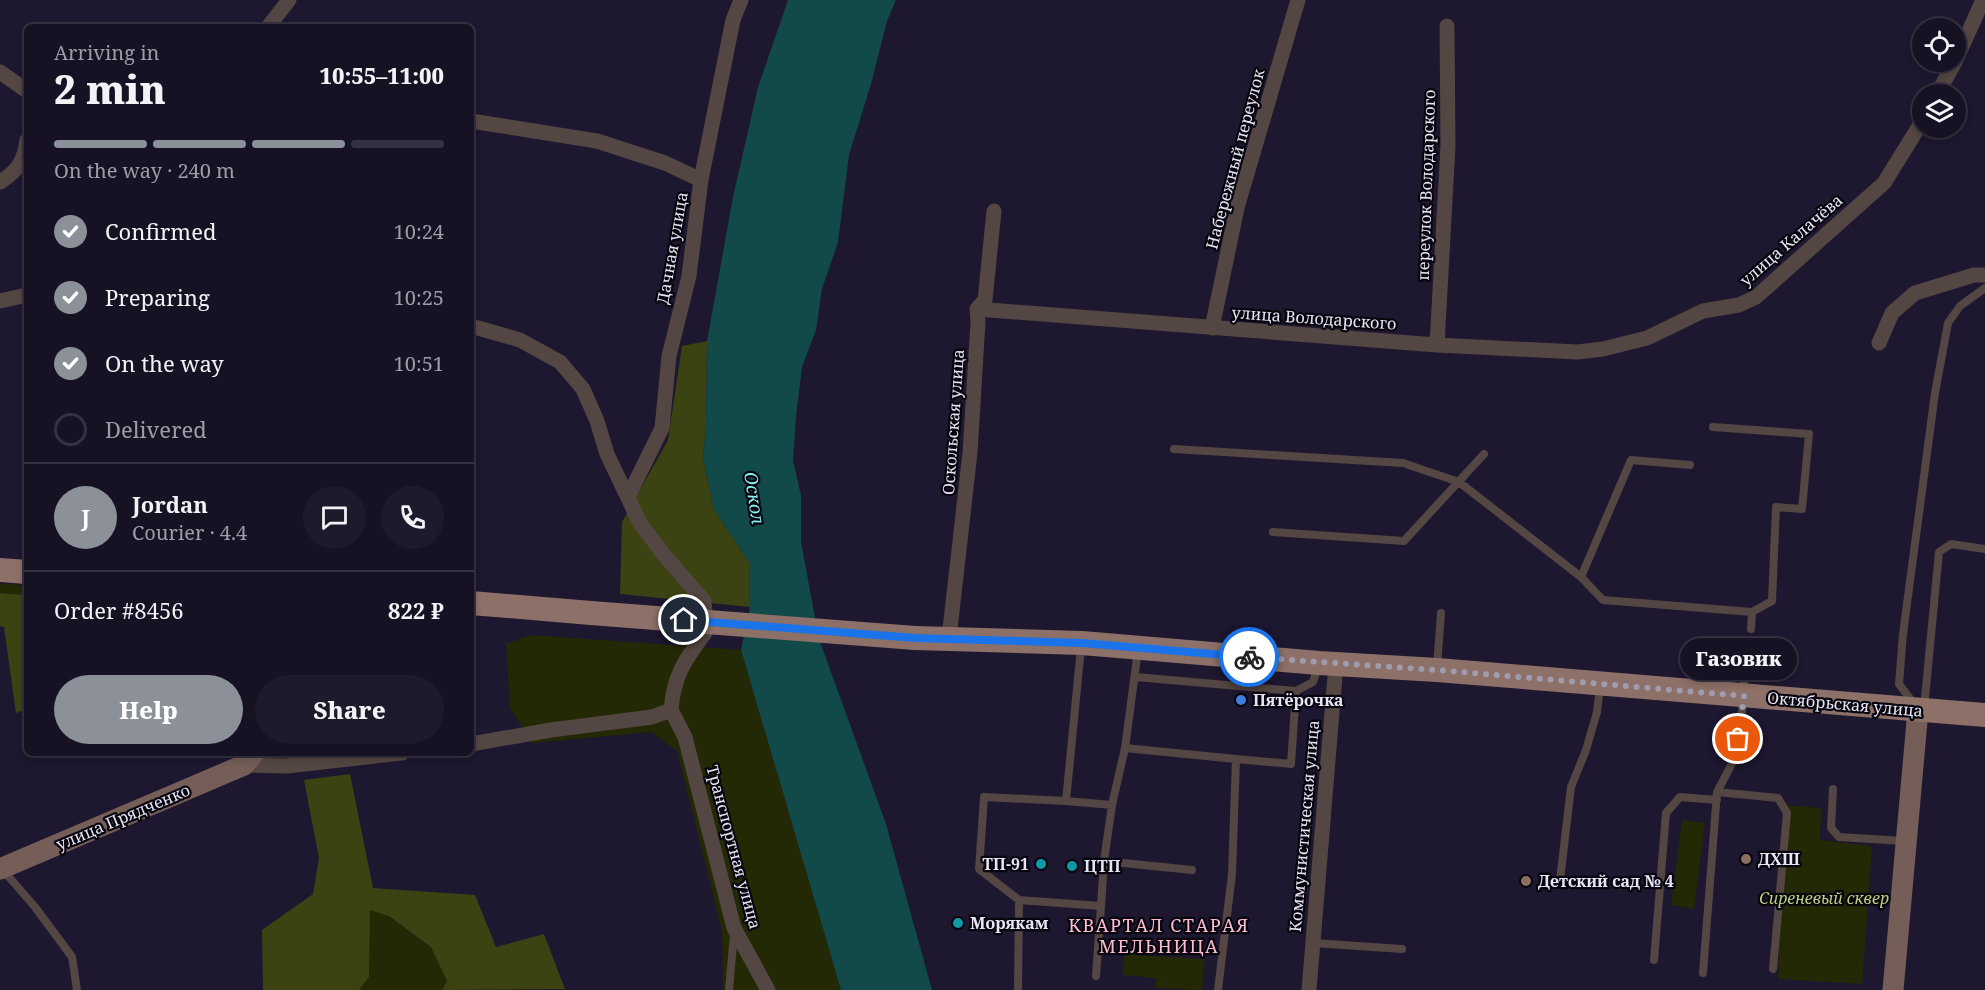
<!DOCTYPE html>
<html lang="en">
<head>
<meta charset="utf-8">
<style>
  :root { --surface:#161123; --page:#1f1a2b; --text:#f1f3f6; --muted:#9e9da6; --line:#353141; --accent:#8c9099 }
  body { margin:0; font-family:"Noto Serif",serif; background:var(--page); color:var(--text); height:100vh; display:flex; flex-direction:column; font-size:22px; white-space:nowrap }
  * { box-sizing:border-box; margin:0 }
  p { font-size:20px; color:var(--muted) }
  .icon { flex:none; width:33px; height:33px; fill:none; stroke:currentColor; stroke-width:2; stroke-linecap:round; stroke-linejoin:round }
  .map { position:relative; flex:1; overflow:hidden }
  .drawer { position:absolute; left:24px; top:24px; width:450px; height:732px; display:flex; flex-direction:column; background:var(--surface); border-radius:9px; box-shadow:0 3px 9px #0003,0 0 0 2px var(--line) }
  .drawer>* { flex:none }
  .buttons { position:absolute; left:1912px; top:18px; display:grid; gap:12px }
  .buttons a { display:grid; place-items:center; width:54px; height:54px; border-radius:50%; background:var(--surface); box-shadow:0 3px 9px #0003,0 0 0 2px var(--line); font-size:30px }
  .pin { position:absolute; display:grid; place-items:center; width:51px; height:51px; color:#fff; margin:-26px; border:3px solid #fff; border-radius:50%; box-shadow:0 2px 6px #0007 }
  .courier { position:absolute; display:grid; place-items:center; width:60px; height:60px; margin:-30px; border:4px solid #1a73e8; border-radius:50%; background:#fff; color:#222; box-shadow:0 2px 8px #0007 }
  .bubble { position:absolute; height:42px; border-radius:21px; background:var(--surface); box-shadow:0 3px 9px #0003,0 0 0 2px var(--line); font-size:20px; font-weight:800; line-height:42px; text-align:center }
  .headline em { font-style:normal; font-weight:800 }
  .headline div { display:flex; flex-direction:column-reverse }
  .headline { display:flex; align-items:center; justify-content:space-between; height:102px; padding:0 30px }
  h1 { font-size:39px; font-weight:800; line-height:45px }
  .bar { display:grid; grid-template-columns:repeat(4,1fr); gap:9px 6px; align-content:center; height:72px; padding:0 30px }
  .bar i { height:8px; border-radius:4px; background:var(--line) }
  .bar .on { background:var(--accent) }
  .bar p { grid-column:span 4 }
  .line { display:flex; align-items:center; gap:15px; padding:0 30px; border-top:2px solid var(--line) }
  .line div { flex:1 }
  .round { display:grid; place-items:center; flex:none; width:63px; height:63px; border-radius:32px; background:var(--page) }
  ol { padding:0 30px; list-style:none }
  li { display:flex; align-items:center; gap:18px; height:66px }
  li p { margin-inline-start:auto }
  li .icon { padding:6px; border-radius:50%; background:var(--accent); color:#fff; stroke-width:4 }
  li:last-child { color:var(--muted) }
  li i { width:33px; height:33px; border:3px solid var(--line); border-radius:50% }
  .primary-button { display:flex; gap:12px; margin-top:auto; padding:12px 30px }
  .primary-button a { flex:1; height:69px; border-radius:36px; background:var(--accent); color:#fff; font-size:24px; font-weight:800; line-height:69px; text-align:center }
  .primary-button a+a { background:var(--page); color:var(--text) }
  .map>svg:first-child { display:block }
</style>
</head>
<body>
<div class="map">
<svg width="1985" height="990" viewBox="0 0 1985 990">
  <rect width="100%" height="100%" fill="#1d172f"/>
  <path fill="#242905" d="M0,584L27,585V595L0,593Z
    M531,635L741,650L841,990H723L722,931L677,751L651,732L532,743L510,708L506,644Z
    M1784,805L1821,808L1820,840L1872,846L1862,984L1778,979Z
    M1682,820L1705,823L1694,909L1671,905Z
    M370,910L389,916L431,947L447,981L442,990H359L369,977Z
    M1124,954L1204,959L1202,990L1155,988L1156,978L1123,975Z"/>
  <path fill="#3c4313" d="M707,341L706,426L703,458L714,509L749,562L750,607L620,594L622,522L668,440L682,346Z
    M0,593L27,595V709L16,713L4,627L0,626Z
    M350,774L373,888L475,895L496,947L544,934L565,989L442,990L447,981L431,947L389,916L370,910L369,977L359,990H263L262,930L313,894L319,858L304,780Z"/>
  <path fill="#124949" d="M788,0H896L887,21L871,84L849,155L838,242L822,289L816,330L802,367L796,416L793,461L801,495V542L819,639L886,824L932,990H841L741,650L750,607L749,562L714,509L703,458L706,426L707,341L733,197L758,87Z"/>
  <g fill="none" stroke-linecap="round" stroke-linejoin="round">
    <path stroke="#544642" stroke-width="8" d="M1174,449L1403,463L1459,482L1581,577L1603,600L1752,612L1772,601L1776,507L1802,509L1809,434L1713,427
      M1273,532L1404,541L1484,454
      M1581,577L1631,460L1690,465
      M1751,629L1752,612
      M1437,668L1441,613
      M1136,677L1296,691L1291,764L1236,759L1232,874L1218,990
      M1296,691L1313,682L1318,667
      M1914,704L1899,684L1903,634L1935,393L1948,323L1960,306L1985,288
      M1924,708L1939,552L1951,544L1985,549
      M1125,748L1236,759
      M1833,789L1831,828L1839,837L1904,841
      M1717,792L1778,798L1787,813L1773,969
      M984,797L1066,801L1112,805L1104,861L1101,906L1019,900L979,869Z
      M1066,801L1081,647
      M1112,805L1125,748L1138,650
      M1104,861L1192,870
      M3,870L35,907L72,957L77,990
      M1560,880L1571,787L1586,750L1597,712L1600,686
      M1313,943L1402,949
      M1654,960L1666,813L1680,797L1717,800
      M1703,973L1717,792L1736,756L1744,696V673L1750,650
      M1096,976L1101,906
      M729,990L734,933
      M1018,990L1019,900"/>
    <path stroke="#544642" stroke-width="15" d="M268,27L289,0
      M1956,60L1983,0
      M0,72L27,91
      M1937,94L1955,62
      M471,121L597,141L665,163L701,180
      M0,182C18,171 24,161 27,140
      M0,301L27,295
      M977,309L1437,345L1577,352L1603,349L1647,338L1703,311L1739,305L1756,297L1884,183L1923,120
      M471,326L520,340L560,362L583,389L597,421L607,454L640,523L664,555L704,601L707,630C686,659 674,673 671,710
      M1212,328L1237,208L1298,0
      M1879,343L1892,313L1915,293L1974,275H1985
      M1437,345L1448,146L1447,26
      M628,497L662,428L669,356L689,276L701,180L733,20L741,0
      M949,638L970,453L978,322L977,309L985,300L994,211
      M671,710L685,737L734,928L768,990
      M471,744L551,730L652,717L671,710
      M244,765L287,766L402,753
      M1309,990L1336,664"/>
    <path stroke="#745e57" stroke-width="21" d="M0,869L244,765L254,753
      M1893,990L1918,710"/>
    <path stroke="#8d7067" stroke-width="24" d="M0,570L27,572
      M471,603L591,613
      M915,638L1082,643L1319,663L1437,670L1985,715"/>
    <path stroke="#8d7067" stroke-width="24" d="M591,613L915,638"/>
  </g>
  <g fill="none" stroke-linecap="round" stroke-linejoin="round">
    <path stroke="#a09cb0" stroke-width="6" stroke-dasharray="0 10.8" d="M1249,657L1437,670L1744,696L1738,739"/>
    <path stroke="#1a73e8" stroke-width="8" d="M684,620L915,638L1082,643L1249,657"/>
  </g>
  <circle fill="#3f7fe0" stroke="#07050e" stroke-width="2" cx="1241" cy="700" r="6"/>
  <g fill="#8d6e63" stroke="#07050e" stroke-width="2">
    <circle cx="1746" cy="859" r="6"/>
    <circle cx="1526" cy="881" r="6"/>
  </g>
  <g fill="#0f9aa8" stroke="#07050e" stroke-width="2">
    <circle cx="1041" cy="864" r="6"/>
    <circle cx="1072" cy="866" r="6"/>
    <circle cx="958" cy="923" r="6"/>
  </g>
  <g text-anchor="middle" stroke-width="4.5" stroke-linejoin="round" paint-order="stroke">
    <g font-size="16" fill="#e7e4f5" stroke="#07050e">
      <text transform="translate(1235 159) rotate(-75)" y="6">Набережный переулок</text>
      <text transform="translate(1426 185) rotate(-88)" y="6">переулок Володарского</text>
      <text transform="translate(1791 240) rotate(-41)" y="6">улица Калачёва</text>
      <text transform="translate(672 248) rotate(-80)" y="6">Дачная улица</text>
      <text transform="translate(1314 318) rotate(4)" y="6">улица Володарского</text>
      <text transform="translate(953 422) rotate(-86)" y="6">Оскольская улица</text>
      <text transform="translate(1845 704) rotate(5)" y="6">Октябрьская улица</text>
      <text transform="translate(123 817) rotate(-23)" y="6">улица Прядченко</text>
      <text transform="translate(1304 826) rotate(-85)" y="6">Коммунистическая улица</text>
      <text transform="translate(734 847) rotate(75)" y="6">Транспортная улица</text>
    </g>
    <g font-size="16" font-weight="bold" fill="#e7e4f5" stroke="#07050e" text-anchor="start">
      <text x="1253" y="706">Пятёрочка</text>
      <text x="1758" y="865">ДХШ</text>
      <text x="1029" y="870" text-anchor="end">ТП-91</text>
      <text x="1084" y="872">ЦТП</text>
      <text x="1538" y="887">Детский сад № 4</text>
      <text x="970" y="929">Морякам</text>
    </g>
    <g font-size="16" font-style="italic" fill="#bdcb80" stroke="#07050e">
      <text x="1824" y="904">Сиреневый сквер</text>
    </g>
    <g font-size="18" font-style="italic" fill="#86f1f1" stroke="#07050e">
      <text transform="translate(754 498) rotate(81)" y="6">Оскол</text>
    </g>
    <g font-size="18" letter-spacing="1.5" fill="#fdbbd0" stroke="#07050e">
      <text x="1159" y="932">КВАРТАЛ СТАРАЯ<tspan x="1159" dy="21">МЕЛЬНИЦА</tspan></text>
    </g>
  </g>
</svg>
<div class="buttons">
<a><svg class="icon" aria-label="locate" viewBox="0 0 24 24"><circle cx="12" cy="12" r="6"/><path d="M12 2v4M12 18v4M2 12h4M18 12h4"/></svg></a>
<a><svg class="icon" aria-label="layers" viewBox="0 0 24 24"><path d="M12 4l9 5-9 5-9-5zM3 14l9 5 9-5"/></svg></a>
</div>
<div class="pin" style="left:1738px;top:739px;background:#ea580c"><svg class="icon" aria-label="bag" viewBox="0 0 24 24"><path d="M5 8h14l-1 12H6zM9 8a3 3 0 0 1 6 0"/></svg></div>
<div class="pin" style="left:684px;top:620px;background:#1f2937"><svg class="icon" aria-label="home" viewBox="0 0 24 24"><path d="M3 11l9-7 9 7M6 9v11h12V9"/></svg></div>
<div class="courier" style="left:1249px;top:657px"><svg class="icon" aria-label="bike" viewBox="0 0 24 24"><circle cx="6" cy="16" r="4"/><circle cx="18" cy="16" r="4"/><path d="M6 16l4-8h5l3 8M10 8l3 8H6M13 5h3"/></svg></div>
<div class="bubble" style="left:1680px;top:638px;width:117px">Газовик</div>
<section class="drawer">
<div class="headline"><div><h1>2 min</h1><p>Arriving in</p></div><em>10:55–11:00</em></div>
<div class="bar"><i class="on"></i><i class="on"></i><i class="on"></i><i></i><p>On the way · 240 m</p></div>
<ol>
<li><svg class="icon" aria-label="check" viewBox="0 0 24 24"><path d="M5 12l5 5 9-10"/></svg>Confirmed<p>10:24</p></li>
<li><svg class="icon" aria-label="check" viewBox="0 0 24 24"><path d="M5 12l5 5 9-10"/></svg>Preparing<p>10:25</p></li>
<li><svg class="icon" aria-label="check" viewBox="0 0 24 24"><path d="M5 12l5 5 9-10"/></svg>On the way<p>10:51</p></li>
<li><i></i>Delivered</li>
</ol>
<div class="line" style="height:108px"><b class="round" style="background:var(--accent);color:#fff">J</b><div><b>Jordan</b><p>Courier · 4.4</p></div><a class="round"><svg class="icon" aria-label="chat" viewBox="0 0 24 24"><path d="M4 5h16v11H9l-5 4z"/></svg></a><a class="round"><svg class="icon" aria-label="phone" viewBox="0 0 24 24"><path d="M5 4h4l2 5-3 2q2 4 5 5l2-3 5 2v4C11 20 4 13 5 4z"/></svg></a></div>
<div class="line" style="height:78px"><div>Order #8456</div><b>822 ₽</b></div>
<div class="primary-button"><a>Help</a><a>Share</a></div>
</section>
</div>
</body>
</html>
